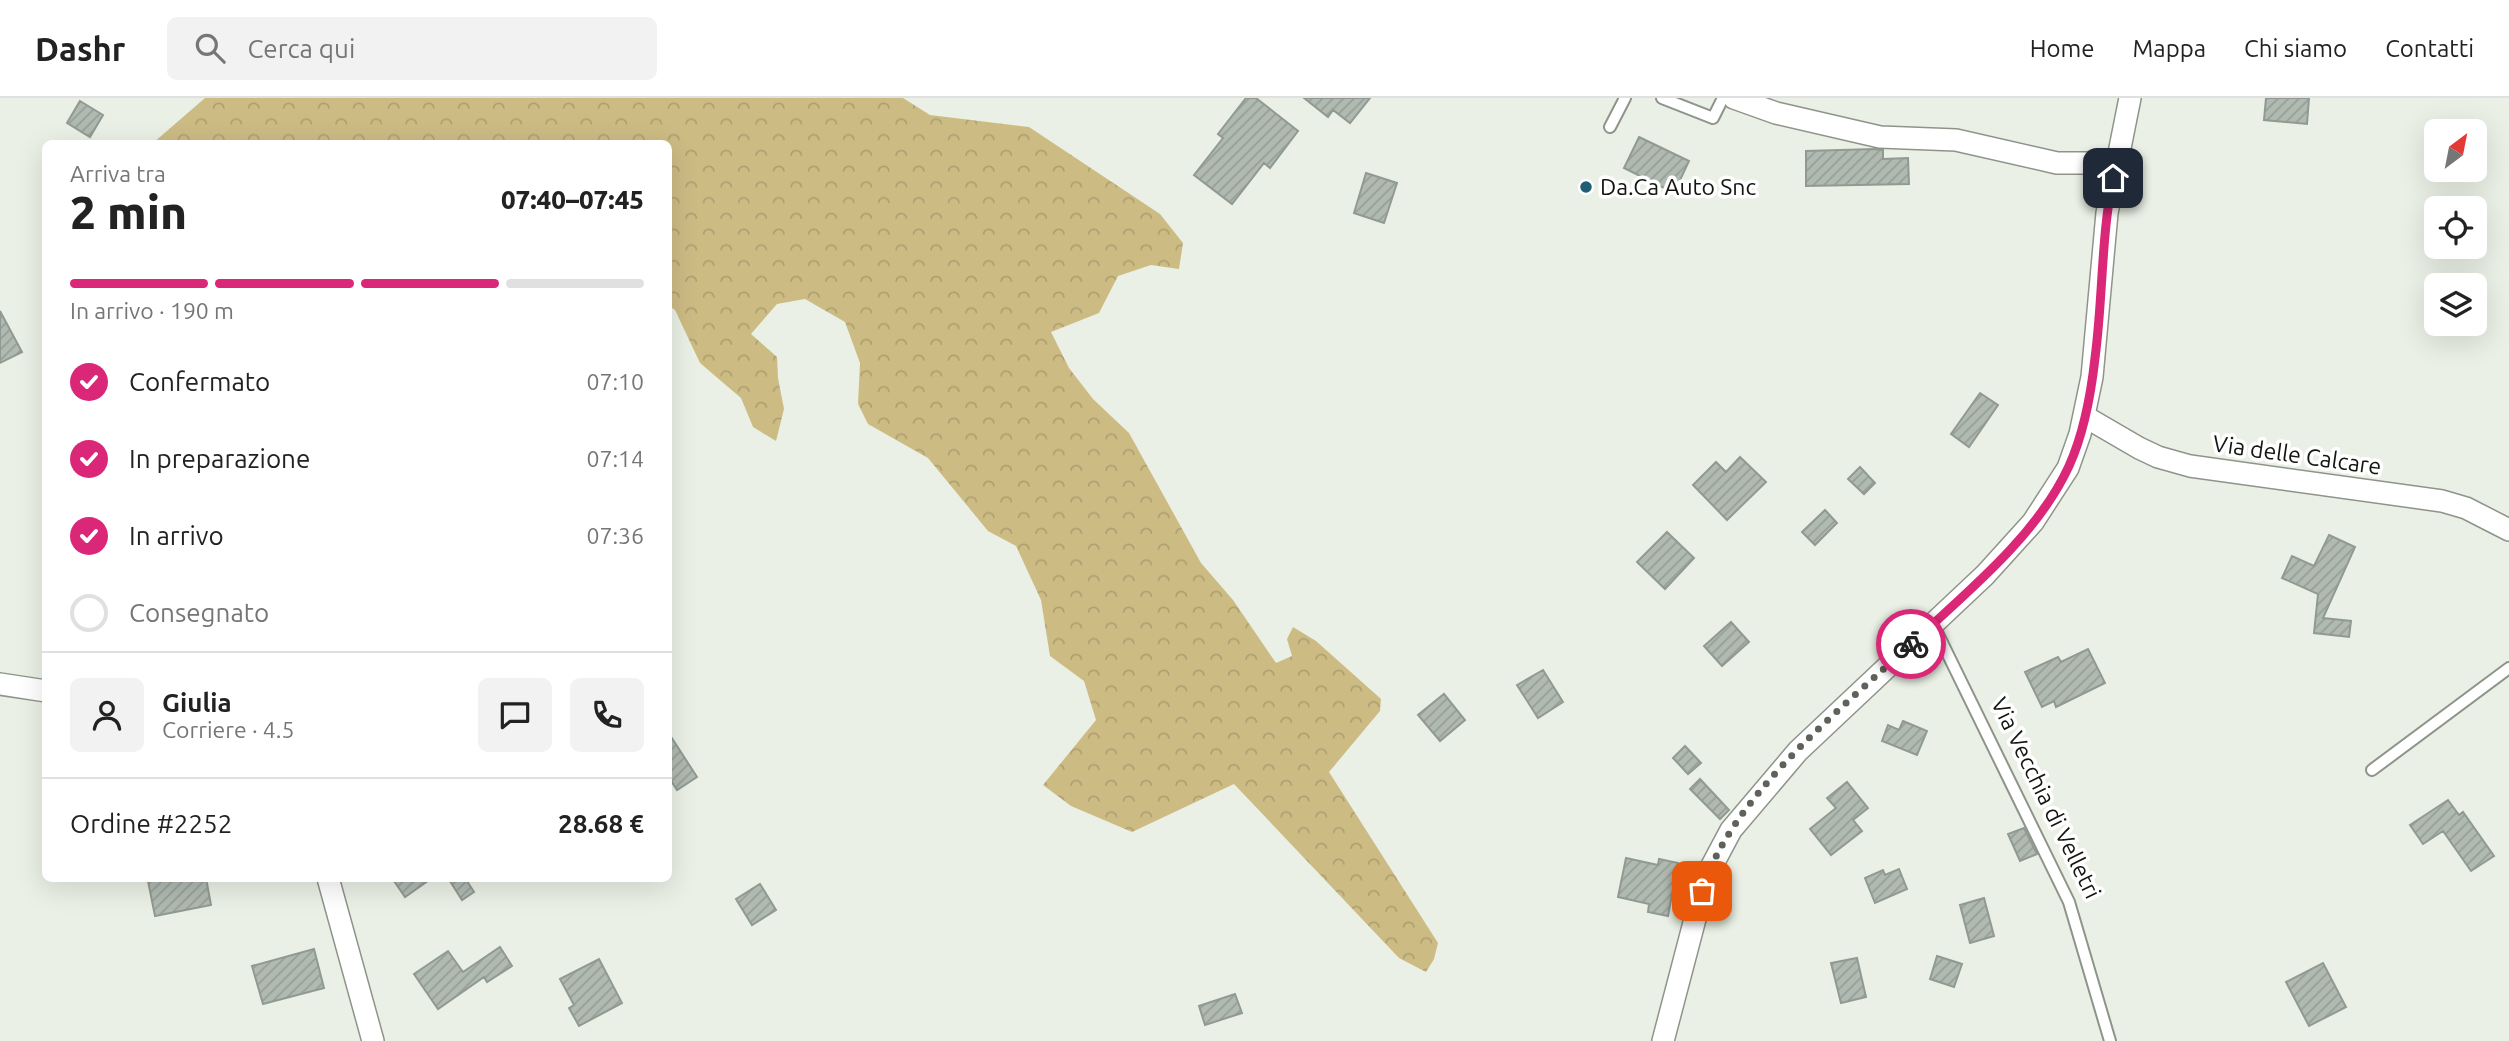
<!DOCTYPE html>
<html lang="it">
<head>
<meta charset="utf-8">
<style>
  :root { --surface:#fff; --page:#f2f2f2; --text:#222; --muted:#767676; --line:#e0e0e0; --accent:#db2777 }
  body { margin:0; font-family:Ubuntu,sans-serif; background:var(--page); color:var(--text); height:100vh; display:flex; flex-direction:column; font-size:26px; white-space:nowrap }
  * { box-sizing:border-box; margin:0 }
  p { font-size:23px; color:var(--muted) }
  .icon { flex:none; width:38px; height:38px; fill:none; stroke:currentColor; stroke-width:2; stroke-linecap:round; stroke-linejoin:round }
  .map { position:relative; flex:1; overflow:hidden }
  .details { position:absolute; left:42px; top:42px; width:630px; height:742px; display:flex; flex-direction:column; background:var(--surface); border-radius:10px; box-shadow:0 7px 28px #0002 }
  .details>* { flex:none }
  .needle { width:46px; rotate:32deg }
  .buttons { position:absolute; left:2424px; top:21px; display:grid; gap:14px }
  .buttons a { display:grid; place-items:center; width:63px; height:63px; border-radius:10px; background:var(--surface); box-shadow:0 7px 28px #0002; font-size:35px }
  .pin { position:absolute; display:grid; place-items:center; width:60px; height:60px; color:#fff; margin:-30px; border-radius:14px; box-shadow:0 4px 10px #0006 }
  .courier { position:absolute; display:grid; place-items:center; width:70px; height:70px; margin:-35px; border:5px solid #db2777; border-radius:50%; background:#fff; color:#222; box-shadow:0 2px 9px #0007 }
  .overview em { font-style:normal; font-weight:800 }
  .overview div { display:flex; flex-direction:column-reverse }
  .overview { display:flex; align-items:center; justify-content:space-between; height:119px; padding:0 28px }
  h1 { font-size:46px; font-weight:800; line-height:52px }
  .bar { display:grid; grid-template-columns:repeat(4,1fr); gap:10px 7px; align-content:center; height:84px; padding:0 28px }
  .bar i { height:9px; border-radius:5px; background:var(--line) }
  .bar .selected { background:var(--accent) }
  .bar p { grid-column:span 4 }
  .line { display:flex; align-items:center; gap:18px; padding:0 28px; border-top:2px solid var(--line) }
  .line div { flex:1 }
  .round { display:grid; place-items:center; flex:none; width:74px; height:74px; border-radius:10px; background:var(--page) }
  ol { padding:0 28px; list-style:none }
  li { display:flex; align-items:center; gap:21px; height:77px }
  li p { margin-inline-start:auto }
  li .icon { padding:7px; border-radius:50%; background:var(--accent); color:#fff; stroke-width:4 }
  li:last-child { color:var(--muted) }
  li i { width:38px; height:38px; border:4px solid var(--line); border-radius:50% }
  header { display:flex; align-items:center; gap:42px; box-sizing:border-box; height:98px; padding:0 35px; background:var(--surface); border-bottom:2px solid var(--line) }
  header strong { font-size:33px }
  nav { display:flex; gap:38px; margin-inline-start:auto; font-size:24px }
  .search { width:490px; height:63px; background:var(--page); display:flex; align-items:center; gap:18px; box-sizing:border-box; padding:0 24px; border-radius:10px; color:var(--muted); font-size:26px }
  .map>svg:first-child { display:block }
</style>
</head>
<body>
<header>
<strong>Dashr</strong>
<div class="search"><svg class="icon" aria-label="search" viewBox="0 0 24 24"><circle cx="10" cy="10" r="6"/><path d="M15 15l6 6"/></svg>Cerca qui</div>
<nav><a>Home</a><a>Mappa</a><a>Chi siamo</a><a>Contatti</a></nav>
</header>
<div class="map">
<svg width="2509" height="943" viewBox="0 0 2509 943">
  <defs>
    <pattern id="forest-crowns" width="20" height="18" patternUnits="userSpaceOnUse" patternTransform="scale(1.75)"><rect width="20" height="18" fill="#cdbb84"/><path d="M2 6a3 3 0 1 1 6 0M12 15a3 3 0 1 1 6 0" fill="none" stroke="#afa071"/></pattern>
    <pattern id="building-hatch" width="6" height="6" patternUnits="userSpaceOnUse" patternTransform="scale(1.75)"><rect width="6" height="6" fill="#b0bab1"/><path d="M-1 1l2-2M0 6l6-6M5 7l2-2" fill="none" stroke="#969f97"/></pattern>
  </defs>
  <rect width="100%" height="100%" fill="#eaf0e5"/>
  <path fill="url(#forest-crowns)" d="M205,0H903L930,17L1029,29L1160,116L1183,145L1179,171L1151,167L1118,178L1099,215L1051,234L1069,270L1093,301L1129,335L1201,465L1233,502L1276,565L1292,558L1287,541L1293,529L1316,543L1381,601L1380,613L1329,674L1438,845L1434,861L1426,874L1399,860L1234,686L1132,734L1071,708L1043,687L1096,622L1084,583L1050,558L1041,502L1016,448L988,433L928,360L868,326L858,306L860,265L845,224L805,201L777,206L751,236L777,259L778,280L784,311L776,343L753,329L741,300L700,265L675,212L669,208L668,46L153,45Z"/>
  <path fill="url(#building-hatch)" stroke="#919a92" stroke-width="2" d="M1246,0H1256L1298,33L1270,70L1264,65L1232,106L1194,77L1223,40L1218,36Z
    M1304,0H1370L1350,25L1333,12L1328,19Z
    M2266,0H2309L2307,26L2264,22Z
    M80,3L103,17L90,39L67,25Z
    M1639,39L1689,63L1674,95L1624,70Z
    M1875,51L1883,52V61L1908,60L1909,86L1806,88V53Z
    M1366,75L1397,85L1384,125L1354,115Z
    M0,213L22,254L0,265Z
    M1980,295L1998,307L1969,349L1951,336Z
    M1740,359L1766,384L1727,422L1693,387L1716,364L1726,374Z
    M1860,369L1875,385L1864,396L1848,381Z
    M1825,412L1837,425L1815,447L1802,434Z
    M1667,434L1694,460L1665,491L1637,464Z
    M2329,437L2355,449L2323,520L2351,523L2349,539L2314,535L2318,496L2282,480L2292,458L2314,468Z
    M1731,524L1749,544L1722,568L1704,548Z
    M2088,551L2105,585L2056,609L2054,603L2042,609L2025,574L2058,559L2061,564Z
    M1543,572L1563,604L1538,620L1517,587Z
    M1444,596L1465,622L1440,643L1418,617Z
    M1903,623L1927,633L1917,657L1882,643L1888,627L1899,632Z
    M668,634L697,679L677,692L668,678Z
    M1685,648L1701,665L1688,676L1673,660Z
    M1700,681L1729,712L1720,721L1690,691Z
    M1847,684L1868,710L1853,722L1862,733L1831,757L1810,731L1836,710L1827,700Z
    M2448,702L2459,717L2463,714L2494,758L2471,773L2443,733L2423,746L2410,727Z
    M2024,730L2037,756L2020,763L2008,736Z
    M1626,760L1658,767L1659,761L1678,765L1668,818L1648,814L1649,806L1618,799Z
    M1899,771L1907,791L1875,805L1865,780L1883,772L1885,777Z
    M162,780H206L211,807L155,818L148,783Z
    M392,780H432L405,799Z
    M448,780H465L474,794L462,802Z
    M760,786L776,812L752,827L736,801Z
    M1984,800L1994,838L1970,845L1960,807Z
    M500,849L512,868L487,884L484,879L438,911L414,876L448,853L463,874Z
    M314,851L324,890L263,906L252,868Z
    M1937,858L1962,866L1954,889L1930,881Z
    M1857,860L1866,899L1841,905L1831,865Z
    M599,861L622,905L579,928L569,910L574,907L560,881Z
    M2323,865L2346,909L2309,928L2286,884Z
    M1235,896L1242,915L1205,927L1199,908Z"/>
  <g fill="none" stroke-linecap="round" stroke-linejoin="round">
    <g stroke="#8e948a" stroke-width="14">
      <path id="lane" d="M1662,0L1713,20L1723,0
        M1610,29L1625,0
        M1933,526L2069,804L2110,943
        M2372,672L2509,570"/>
    </g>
    <g stroke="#8e948a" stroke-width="24">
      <path id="street" d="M1734,0L1776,15L1880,39L1956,42L2057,65H2116
        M2084,318L2139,350L2158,359L2190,368L2442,403L2466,410L2509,432
        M0,586L46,593
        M328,780L373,943
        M1663,943L1706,779L1731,732L1798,653L1985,477L2033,424L2068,370L2080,336L2092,279L2107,115L2130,0"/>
    </g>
    <use href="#lane" stroke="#fff" stroke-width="10"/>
    <use href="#street" stroke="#fff" stroke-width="21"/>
  </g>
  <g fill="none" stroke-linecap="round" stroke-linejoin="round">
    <path stroke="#5e625b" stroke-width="7" stroke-dasharray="0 12.6" d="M1702,793C1731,698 1840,612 1911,546"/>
    <path stroke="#db2777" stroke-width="9" d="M1911,546C1966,495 2037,438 2069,368C2084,335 2091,296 2095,260C2103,200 2101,139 2113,80"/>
  </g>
  <circle fill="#205e75" stroke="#fff" stroke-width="2.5" cx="1586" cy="89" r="7"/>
  <g text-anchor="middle" stroke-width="7" stroke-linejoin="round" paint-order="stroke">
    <g font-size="23" fill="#131511" stroke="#fff" text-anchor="start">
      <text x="1600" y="97">Da.Ca Auto Snc</text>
    </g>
    <g font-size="23" fill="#131511" stroke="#fff">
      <text transform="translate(2297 357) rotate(8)" y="8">Via delle Calcare</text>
      <text transform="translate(2046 700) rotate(64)" y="8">Via Vecchia di Velletri</text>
    </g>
  </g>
</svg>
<div class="buttons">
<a><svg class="needle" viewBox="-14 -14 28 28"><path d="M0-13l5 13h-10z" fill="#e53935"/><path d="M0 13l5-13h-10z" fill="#767676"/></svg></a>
<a><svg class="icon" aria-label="locate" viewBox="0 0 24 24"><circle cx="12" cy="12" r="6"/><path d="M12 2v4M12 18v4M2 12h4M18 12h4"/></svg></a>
<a><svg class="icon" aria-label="layers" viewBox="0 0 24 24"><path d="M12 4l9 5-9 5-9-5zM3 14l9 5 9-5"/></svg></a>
</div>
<div class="pin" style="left:1702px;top:793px;background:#ea580c"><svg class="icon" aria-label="bag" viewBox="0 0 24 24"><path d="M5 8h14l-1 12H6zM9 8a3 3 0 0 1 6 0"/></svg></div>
<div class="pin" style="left:2113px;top:80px;background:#1f2937"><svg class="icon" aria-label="home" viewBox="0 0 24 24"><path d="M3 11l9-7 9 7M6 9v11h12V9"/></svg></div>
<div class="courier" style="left:1911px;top:546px"><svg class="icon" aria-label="bike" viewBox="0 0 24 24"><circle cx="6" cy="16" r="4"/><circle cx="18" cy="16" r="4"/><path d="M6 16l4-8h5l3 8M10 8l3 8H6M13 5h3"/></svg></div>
<section class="details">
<div class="overview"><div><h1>2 min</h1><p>Arriva tra</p></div><em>07:40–07:45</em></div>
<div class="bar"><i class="selected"></i><i class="selected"></i><i class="selected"></i><i></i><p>In arrivo · 190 m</p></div>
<ol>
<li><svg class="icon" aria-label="check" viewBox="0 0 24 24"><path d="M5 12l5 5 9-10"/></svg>Confermato<p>07:10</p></li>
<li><svg class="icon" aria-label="check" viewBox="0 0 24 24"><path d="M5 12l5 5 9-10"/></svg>In preparazione<p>07:14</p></li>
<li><svg class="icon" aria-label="check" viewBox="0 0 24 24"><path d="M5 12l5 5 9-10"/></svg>In arrivo<p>07:36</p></li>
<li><i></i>Consegnato</li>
</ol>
<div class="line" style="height:126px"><a class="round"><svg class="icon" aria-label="person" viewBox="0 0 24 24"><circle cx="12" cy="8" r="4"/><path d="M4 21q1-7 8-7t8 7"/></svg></a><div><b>Giulia</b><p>Corriere · 4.5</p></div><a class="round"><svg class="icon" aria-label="chat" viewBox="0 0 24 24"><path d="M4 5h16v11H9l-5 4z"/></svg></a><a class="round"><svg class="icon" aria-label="phone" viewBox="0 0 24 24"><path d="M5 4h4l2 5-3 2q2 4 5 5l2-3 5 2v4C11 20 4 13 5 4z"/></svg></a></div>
<div class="line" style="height:91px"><div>Ordine #2252</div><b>28.68 €</b></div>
</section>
</div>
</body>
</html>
